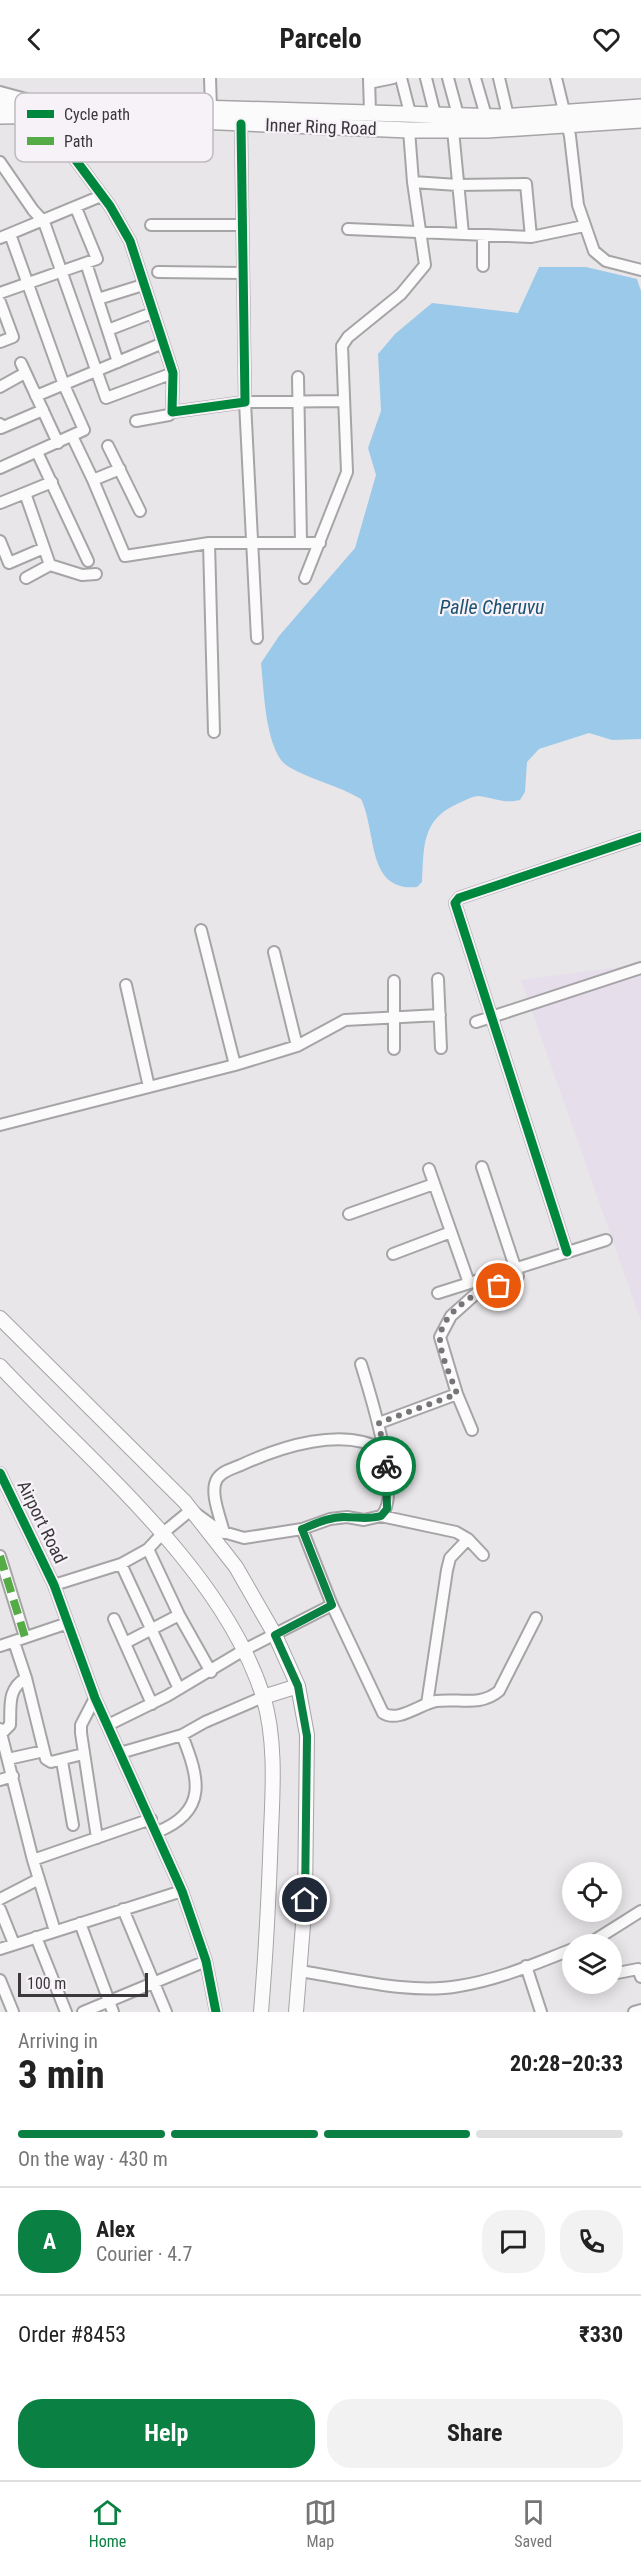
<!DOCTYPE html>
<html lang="en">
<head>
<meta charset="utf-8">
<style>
  :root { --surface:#fff; --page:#f2f2f2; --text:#222; --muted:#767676; --line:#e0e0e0; --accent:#0b8043 }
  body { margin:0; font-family:"Roboto Condensed",sans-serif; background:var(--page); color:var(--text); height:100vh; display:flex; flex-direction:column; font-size:22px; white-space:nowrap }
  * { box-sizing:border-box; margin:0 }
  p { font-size:20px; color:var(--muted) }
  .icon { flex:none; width:33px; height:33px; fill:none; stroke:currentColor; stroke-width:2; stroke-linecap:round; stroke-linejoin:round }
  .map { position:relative; height:1934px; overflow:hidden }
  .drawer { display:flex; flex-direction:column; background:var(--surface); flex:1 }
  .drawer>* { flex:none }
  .fabs { position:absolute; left:562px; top:1784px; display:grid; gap:12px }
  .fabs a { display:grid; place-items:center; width:60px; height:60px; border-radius:50%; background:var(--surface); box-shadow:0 3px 15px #0003; font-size:30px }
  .scale { position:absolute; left:18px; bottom:15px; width:130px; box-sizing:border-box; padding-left:6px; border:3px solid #3a383a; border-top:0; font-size:16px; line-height:21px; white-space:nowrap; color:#3a383a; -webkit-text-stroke:4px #f7f2f8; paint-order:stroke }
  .pin { position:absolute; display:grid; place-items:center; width:51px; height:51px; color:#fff; margin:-26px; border:3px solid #fff; border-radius:50%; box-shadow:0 2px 6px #0007 }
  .courier { position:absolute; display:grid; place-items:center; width:60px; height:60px; margin:-30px; border:4px solid #0b8043; border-radius:50%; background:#fff; color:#222; box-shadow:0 2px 8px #0007 }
  .summary em { font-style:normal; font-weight:700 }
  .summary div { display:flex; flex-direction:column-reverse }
  .summary { display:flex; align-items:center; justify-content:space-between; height:102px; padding:0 18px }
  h1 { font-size:39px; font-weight:700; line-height:45px }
  .bar { display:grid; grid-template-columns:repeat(4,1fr); gap:9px 6px; align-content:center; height:72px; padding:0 18px }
  .bar i { height:8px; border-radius:4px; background:var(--line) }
  .bar .active { background:var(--accent) }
  .bar p { grid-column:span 4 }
  .line { display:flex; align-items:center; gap:15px; padding:0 18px; border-top:2px solid var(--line) }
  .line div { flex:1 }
  .round { display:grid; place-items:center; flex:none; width:63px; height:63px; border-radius:24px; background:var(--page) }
  .button { display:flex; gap:12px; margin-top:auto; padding:12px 18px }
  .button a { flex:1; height:69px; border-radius:24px; background:var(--accent); color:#fff; font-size:24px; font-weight:700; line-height:69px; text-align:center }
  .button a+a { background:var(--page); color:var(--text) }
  header { display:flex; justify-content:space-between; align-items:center; height:78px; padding:0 18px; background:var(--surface); font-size:27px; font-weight:700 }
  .menu { display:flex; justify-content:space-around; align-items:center; height:84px; border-top:2px solid var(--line); background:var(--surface); font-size:16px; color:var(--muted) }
  .menu a { display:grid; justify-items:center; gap:3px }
  .menu .active { color:var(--accent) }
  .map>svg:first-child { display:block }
</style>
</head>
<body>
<header><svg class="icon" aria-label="back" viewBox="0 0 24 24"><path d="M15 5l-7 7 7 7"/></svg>Parcelo<svg class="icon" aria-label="heart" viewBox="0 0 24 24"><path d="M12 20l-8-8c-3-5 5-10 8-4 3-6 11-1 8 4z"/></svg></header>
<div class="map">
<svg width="641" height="1934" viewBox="0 0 641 1934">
  <rect width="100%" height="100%" fill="#e9e6e9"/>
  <path fill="#e6deeb" d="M641,886V1243L521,902Z"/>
  <path fill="#9bc9ea" d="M539,189H586L637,201L641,213V661L612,662L589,655L539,671L527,684L525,714L520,722C505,726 494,720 479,718C472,718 464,723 457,726C421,742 424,770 422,804L417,809C366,814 377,754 361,721C338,707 311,702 289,689C265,676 264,611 261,585L279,558L355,470L376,397L368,370L381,333L378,276L395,256L432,225L518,235Z"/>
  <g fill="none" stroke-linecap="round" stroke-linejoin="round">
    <g stroke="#a6a4a6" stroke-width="14">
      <path id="minor" d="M210,0L211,30
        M369,0L370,34
        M401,0L410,35
        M426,0L435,36
        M448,0L458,37
        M475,0L486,38
        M499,0L508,38
        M556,0L570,58L578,127L594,173L606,183L641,192
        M369,5L393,0
        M0,14L26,21
        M54,37L72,77L110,128L130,163L173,295L172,334L245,324L241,46
        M453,52L463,156
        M0,84L33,132L44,144L106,320L173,295
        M151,147H242
        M348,151L531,159L526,106L457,107L413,104
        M483,157V188
        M531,159L584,148
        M0,160L101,118
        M86,185L118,284
        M158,194L243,195
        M0,215L97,181L76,130
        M98,221L143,207
        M0,224L13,259L0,264
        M108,252L152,235
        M21,285L58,365
        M298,299L301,464
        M0,309L25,295
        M36,318L163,265
        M136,343L169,337L172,334
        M0,346L1,350L43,332
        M72,358L93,402
        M108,368L140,433
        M37,374L88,483
        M0,390L84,352L64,307L10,156
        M120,391L93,402L125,478L209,465H320
        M25,415L52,404
        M0,425L25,415L50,487
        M0,463L9,485L44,470
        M209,465L214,654
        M26,500L50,487L82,497L96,496
        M305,500L347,394L342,268L348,259L401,216L425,187L413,104L409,52
        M257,560L245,324L344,323
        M274,874L297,968
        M438,901L441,970
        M394,903V971
        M476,944L641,890
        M235,987L297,968L345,942L440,937
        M149,1009L235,987L201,852
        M0,1047L149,1009L126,907
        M429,1091L469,1205
        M349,1136L434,1106
        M567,1174L455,825L459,820L641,759
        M393,1176L451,1154
        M438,1215L606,1162
        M361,1286C369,1312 403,1418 381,1438
        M379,1345L457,1316
        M472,1352L457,1316L440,1259L451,1238L479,1213L514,1204L518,1198L482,1089
        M0,1395L54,1507L95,1620L182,1813L206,1883L216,1934
        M302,1451L332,1527L383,1635C398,1645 420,1626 436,1623C459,1620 480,1629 499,1613L536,1540
        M224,1455C221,1441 209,1414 217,1401C222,1393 234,1390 241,1387C280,1369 343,1348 383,1372
        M148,1471L179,1537L211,1594
        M0,1478L25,1559
        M121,1486L179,1611
        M54,1507L121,1486L148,1471L163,1455L191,1432L220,1453L244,1460L302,1451L330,1441L347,1439L364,1442L381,1438L456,1454L468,1461L483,1477
        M114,1541L152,1626
        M14,1564L26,1600L46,1681L51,1684L83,1676
        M125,1565L179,1537
        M0,1568L68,1545
        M95,1620L81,1647V1655L97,1760
        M427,1626L447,1492L450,1480L468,1461
        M108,1647L167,1618L244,1572L332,1527
        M0,1651L33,1782L55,1853
        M0,1657L10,1647C11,1628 7,1611 26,1600
        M120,1675L182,1657L205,1644L263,1619
        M8,1681L44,1673
        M62,1683L73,1747
        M0,1702L13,1698
        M157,1754C209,1733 199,1700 182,1657
        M33,1782L151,1741
        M0,1821L39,1801
        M0,1831L14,1866
        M123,1831L166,1934
        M80,1845L113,1934
        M36,1859L66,1934
        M595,1862L641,1833
        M0,1871L182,1813
        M526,1888L541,1934
        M299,1893C349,1900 410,1917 459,1908C499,1902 536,1885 573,1871
        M612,1896L638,1891L641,1899
        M0,1902L13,1934
        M83,1934L206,1883
        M634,1934L641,1932"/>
    </g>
    <g stroke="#a6a4a6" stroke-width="16">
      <path id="major" d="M0,1240L185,1424L236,1489L275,1557L298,1608L307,1657L305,1822L296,1934
        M0,1288C90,1384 222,1490 263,1618C276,1660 273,1710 271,1753C269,1814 266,1874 261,1934
        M263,1619L298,1608"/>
    </g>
    <g stroke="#a6a4a6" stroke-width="18">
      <path id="highway" d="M0,24L501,39L641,29
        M0,38L54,37L409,52H487L641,42"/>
    </g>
    <use href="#minor" stroke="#fcfbfc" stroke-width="10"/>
    <use href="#major" stroke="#fcfbfc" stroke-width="14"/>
    <use href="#highway" stroke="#fcfbfc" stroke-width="15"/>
    <path stroke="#55ac46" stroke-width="8" stroke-dasharray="15 8" stroke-linecap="butt" d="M0,1478L25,1559"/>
    <g stroke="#f7f2f8" stroke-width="13">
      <path id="cycleway" d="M54,37L72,77L110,128L130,163L173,295L172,334L245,324L241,46
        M567,1174L455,825L459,820L641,759
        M0,1395L54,1507L95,1620L182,1813L206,1883L216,1934"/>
    </g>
    <use href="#cycleway" stroke="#00873e" stroke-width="9"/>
  </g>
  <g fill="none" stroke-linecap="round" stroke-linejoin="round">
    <path stroke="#777577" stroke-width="6" stroke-dasharray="0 10.8" d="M386,1388L379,1345L457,1316C451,1299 441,1279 440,1262C439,1237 477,1211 499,1208"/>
    <path stroke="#0b8043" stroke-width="8" d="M305,1822L307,1658L298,1608L275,1557L332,1527L302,1451C315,1446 329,1439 344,1439C358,1439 367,1442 381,1438L387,1431L386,1388"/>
  </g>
  <g text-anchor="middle" stroke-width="4.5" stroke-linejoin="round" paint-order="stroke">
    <g font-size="18" fill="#3a383a" stroke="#f7f2f8">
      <text transform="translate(321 49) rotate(2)" y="6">Inner Ring Road</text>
      <text transform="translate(42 1444) rotate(64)" y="6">Airport Road</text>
    </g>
    <g font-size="20" font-style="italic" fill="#1d5170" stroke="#f7f2f8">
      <text x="492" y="536">Palle Cheruvu</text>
    </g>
  </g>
  <rect x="15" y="15" width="198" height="69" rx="9" fill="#f7f2f8" stroke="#bebabf" stroke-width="1.5"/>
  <rect x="27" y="32" width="27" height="8" fill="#00873e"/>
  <rect x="27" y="59" width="27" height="8" fill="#55ac46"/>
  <g font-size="16" fill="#3a383a">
    <text x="64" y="42">Cycle path</text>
    <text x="64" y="69">Path</text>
  </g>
</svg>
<div class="fabs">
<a><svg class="icon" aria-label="locate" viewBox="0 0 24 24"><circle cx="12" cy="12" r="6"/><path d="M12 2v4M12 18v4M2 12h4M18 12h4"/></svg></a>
<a><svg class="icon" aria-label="layers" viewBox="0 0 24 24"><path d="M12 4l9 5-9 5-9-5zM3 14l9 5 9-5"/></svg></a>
</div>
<div class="scale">100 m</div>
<div class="pin" style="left:499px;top:1208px;background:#ea580c"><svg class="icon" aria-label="bag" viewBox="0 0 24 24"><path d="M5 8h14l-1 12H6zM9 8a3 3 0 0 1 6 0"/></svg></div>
<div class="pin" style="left:305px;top:1822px;background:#1f2937"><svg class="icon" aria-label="home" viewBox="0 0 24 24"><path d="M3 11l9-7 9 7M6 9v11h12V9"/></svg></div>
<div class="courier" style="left:386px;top:1388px"><svg class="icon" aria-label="bike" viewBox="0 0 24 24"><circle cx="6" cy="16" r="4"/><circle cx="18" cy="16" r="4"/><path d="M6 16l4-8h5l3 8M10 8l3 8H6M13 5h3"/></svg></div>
</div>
<section class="drawer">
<div class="summary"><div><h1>3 min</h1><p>Arriving in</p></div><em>20:28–20:33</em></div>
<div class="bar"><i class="active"></i><i class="active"></i><i class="active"></i><i></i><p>On the way · 430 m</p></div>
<div class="line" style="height:108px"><b class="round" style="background:var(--accent);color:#fff">A</b><div><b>Alex</b><p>Courier · 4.7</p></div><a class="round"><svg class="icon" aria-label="chat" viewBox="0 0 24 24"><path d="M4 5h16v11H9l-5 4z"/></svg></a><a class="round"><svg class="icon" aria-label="phone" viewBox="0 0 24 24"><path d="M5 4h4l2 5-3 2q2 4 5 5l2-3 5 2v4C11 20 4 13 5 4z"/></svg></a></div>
<div class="line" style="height:78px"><div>Order #8453</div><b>₹330</b></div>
<div class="button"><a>Help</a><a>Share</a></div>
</section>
<nav class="menu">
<a class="active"><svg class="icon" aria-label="home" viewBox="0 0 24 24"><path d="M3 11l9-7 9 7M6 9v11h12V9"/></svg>Home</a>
<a><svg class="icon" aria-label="map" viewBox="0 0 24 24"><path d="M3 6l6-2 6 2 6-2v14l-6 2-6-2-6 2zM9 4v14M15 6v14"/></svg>Map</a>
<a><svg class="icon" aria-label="saved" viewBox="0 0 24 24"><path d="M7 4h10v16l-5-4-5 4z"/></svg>Saved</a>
</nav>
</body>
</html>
